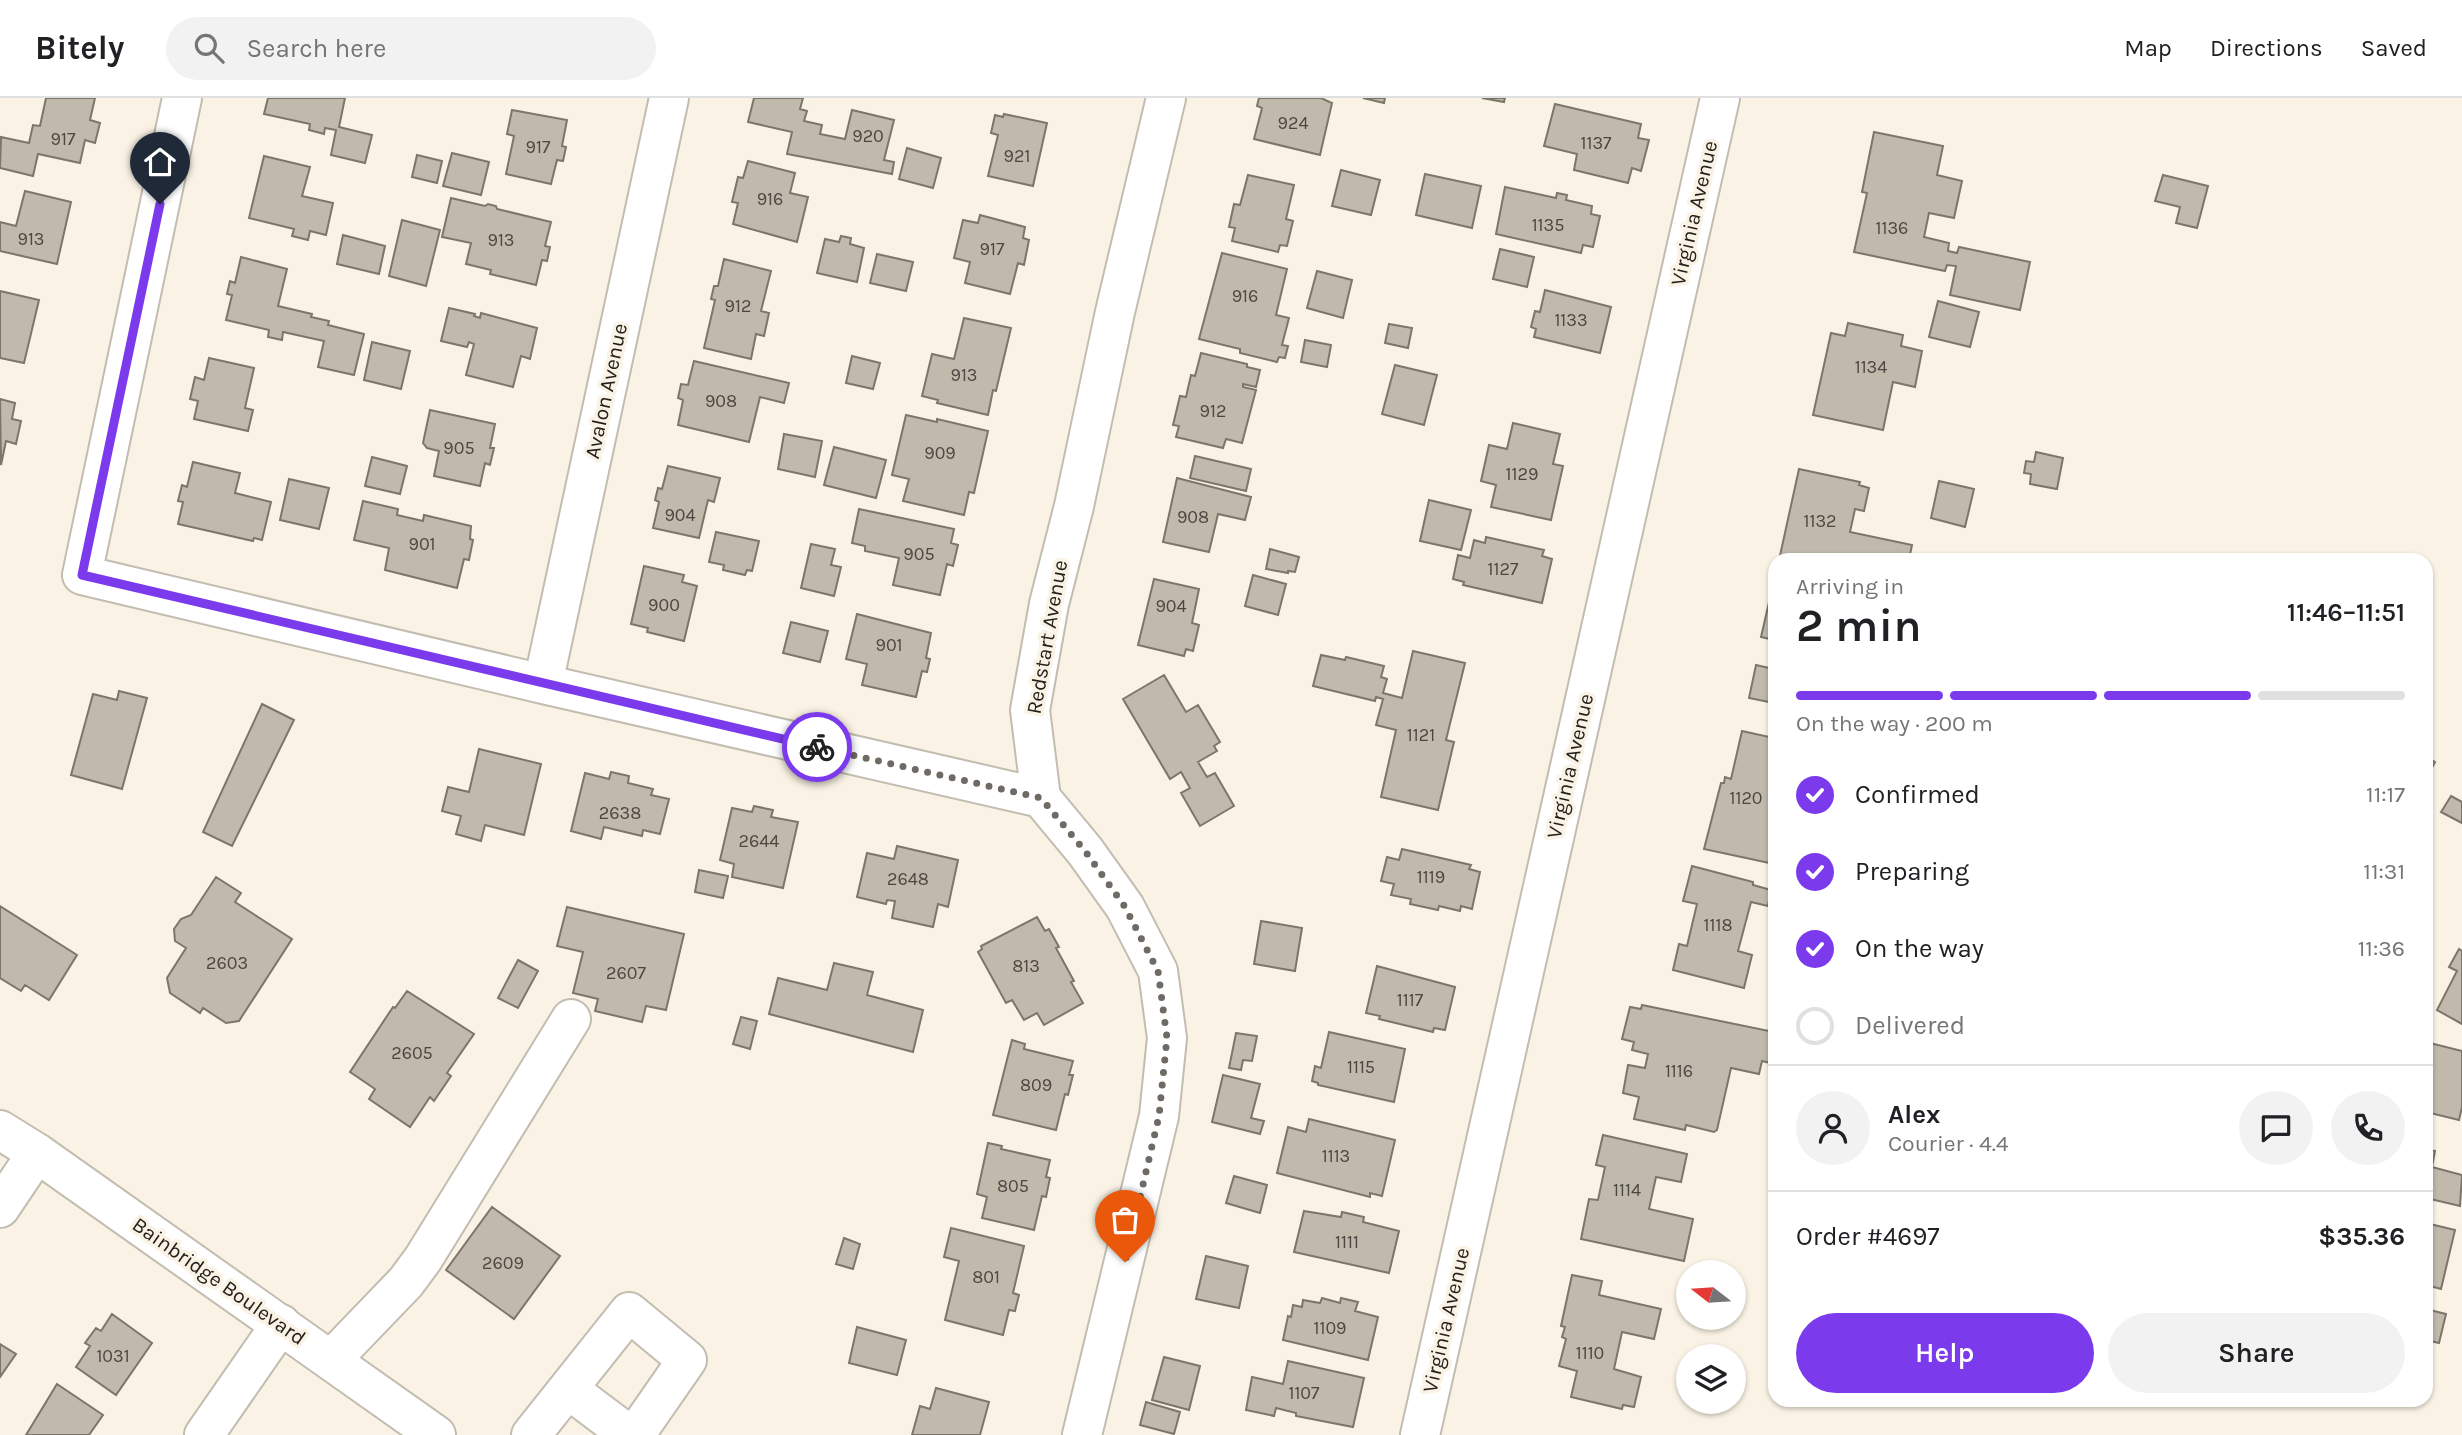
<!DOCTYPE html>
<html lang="en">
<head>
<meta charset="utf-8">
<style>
  :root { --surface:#fff; --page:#f2f2f2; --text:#202124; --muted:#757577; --line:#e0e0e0; --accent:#7c3aed }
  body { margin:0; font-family:Karla,sans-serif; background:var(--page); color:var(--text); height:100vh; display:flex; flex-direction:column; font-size:26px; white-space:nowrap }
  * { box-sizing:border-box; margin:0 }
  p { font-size:23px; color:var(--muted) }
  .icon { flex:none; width:38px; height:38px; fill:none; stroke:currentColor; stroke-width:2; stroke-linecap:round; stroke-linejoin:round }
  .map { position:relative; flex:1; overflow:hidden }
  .sheet { position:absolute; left:1768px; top:455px; width:665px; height:854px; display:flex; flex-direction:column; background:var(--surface); border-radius:21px; box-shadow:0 2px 5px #0004 }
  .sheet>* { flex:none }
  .needle { width:46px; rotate:287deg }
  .fabs { position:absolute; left:1676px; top:1162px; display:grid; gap:14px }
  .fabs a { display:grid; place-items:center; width:70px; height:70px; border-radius:50%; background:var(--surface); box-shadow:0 2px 5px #0004; font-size:35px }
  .pin { position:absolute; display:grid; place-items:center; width:60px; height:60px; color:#fff; margin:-72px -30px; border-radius:50% 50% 50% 0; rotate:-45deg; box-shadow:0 0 7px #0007 }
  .pin .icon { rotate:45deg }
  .courier { position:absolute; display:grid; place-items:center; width:70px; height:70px; margin:-35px; border:5px solid #7c3aed; border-radius:50%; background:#fff; color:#222; box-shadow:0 2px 9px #0007 }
  .overview em { font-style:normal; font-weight:600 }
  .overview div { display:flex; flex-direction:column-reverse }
  .overview { display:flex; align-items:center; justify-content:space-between; height:119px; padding:0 28px }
  h1 { font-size:46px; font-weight:600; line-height:52px }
  .bar { display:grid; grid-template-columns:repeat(4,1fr); gap:10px 7px; align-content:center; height:84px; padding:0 28px }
  .bar i { height:9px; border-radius:5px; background:var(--line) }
  .bar .current { background:var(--accent) }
  .bar p { grid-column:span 4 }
  .line { display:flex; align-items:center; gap:18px; padding:0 28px; border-top:2px solid var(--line) }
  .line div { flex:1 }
  .round { display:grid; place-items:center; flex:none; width:74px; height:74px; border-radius:37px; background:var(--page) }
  ol { padding:0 28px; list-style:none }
  li { display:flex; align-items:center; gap:21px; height:77px }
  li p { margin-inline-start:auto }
  li .icon { padding:7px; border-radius:50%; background:var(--accent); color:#fff; stroke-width:4 }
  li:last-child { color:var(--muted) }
  li i { width:38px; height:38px; border:4px solid var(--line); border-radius:50% }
  .primary-button { display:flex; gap:14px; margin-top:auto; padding:14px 28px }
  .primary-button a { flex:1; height:80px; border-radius:42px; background:var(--accent); color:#fff; font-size:28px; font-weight:600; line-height:80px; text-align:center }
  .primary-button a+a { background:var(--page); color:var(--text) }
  header { display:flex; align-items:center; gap:42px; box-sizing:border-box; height:98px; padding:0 35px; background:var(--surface); border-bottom:2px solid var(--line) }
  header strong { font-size:33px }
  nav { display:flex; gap:38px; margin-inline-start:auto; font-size:24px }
  .search { width:490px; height:63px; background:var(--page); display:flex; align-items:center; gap:18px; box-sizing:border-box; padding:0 24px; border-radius:38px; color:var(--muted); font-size:26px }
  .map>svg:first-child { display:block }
</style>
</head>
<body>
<header>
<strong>Bitely</strong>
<div class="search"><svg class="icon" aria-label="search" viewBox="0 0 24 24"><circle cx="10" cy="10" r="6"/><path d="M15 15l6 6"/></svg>Search here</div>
<nav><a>Map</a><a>Directions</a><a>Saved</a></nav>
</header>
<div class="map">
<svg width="2462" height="1337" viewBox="0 0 2462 1337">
  <rect width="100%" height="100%" fill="#faf3e5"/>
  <path fill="#c0b9ac" stroke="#7c766a" stroke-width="2" d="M46,0H95L90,22L100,25L95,45L85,42L80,65L38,56L33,78L0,70L1,39L29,45L33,27L40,28Z
    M268,0H345L339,29L372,37L365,65L331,57L336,32L325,30L324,36L309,32L310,26L264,16Z
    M754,0H803L800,11L807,13L804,23L822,27L820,36L845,41L852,12L894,22L884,62L894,64L892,76L787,56L792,34L748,24Z
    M1259,0H1321L1332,5L1320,57L1254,41L1262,10L1257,8Z
    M1363,0H1385L1384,5Z
    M1482,0H1505L1504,4Z
    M1555,6L1641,26L1638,40L1649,42L1641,73L1632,70L1628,85L1574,72L1577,56L1544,48Z
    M512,12L567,22L562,48L566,49L563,63L557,62L551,86L506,76L514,38L507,36Z
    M1004,16L1047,25L1033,88L988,78L998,37L991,35L995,17L1003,19Z
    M1874,34L1943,48L1937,77L1962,83L1954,120L1929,115L1924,139L1949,145L1948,153L1957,155L1959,149L2030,164L2020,212L1950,197L1956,168L1947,167L1945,173L1854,154L1867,95L1862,94Z
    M907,50L941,60L933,90L899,81Z
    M452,55L489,64L481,97L443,88Z
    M417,57L442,63L437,85L412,79Z
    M264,58L310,69L302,98L333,105L326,137L310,133L308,142L292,138L294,131L249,120Z
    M748,63L795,75L790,95L808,99L797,144L733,126L738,105L732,104L738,79L743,80Z
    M1341,72L1380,82L1371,117L1332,108Z
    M1425,76L1481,88L1472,130L1416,117Z
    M1248,77L1294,87L1286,121L1293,123L1287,148L1280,147L1278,154L1232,143L1235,130L1229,129L1234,106L1240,107Z
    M2163,77L2208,88L2197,130L2176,125L2180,109L2155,103Z
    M1505,89L1556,100L1557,95L1567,97L1566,102L1592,108L1591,116L1600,118L1593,149L1583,147L1581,155L1496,136Z
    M25,93L71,104L57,166L0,153V124L16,128Z
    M451,100L485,108L488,106L496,108L497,111L551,124L545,148L550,149L547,163L542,162L536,187L490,176L491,172L466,166L471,145L442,139Z
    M980,117L1025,129L1023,140L1029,142L1024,167L1018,165L1010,196L965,185L970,164L954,160L963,122L978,125Z
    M402,122L440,132L426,188L389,178Z
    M343,137L385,148L379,176L337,166Z
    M841,138L851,140L850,146L864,150L857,184L817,175L825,141L839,144Z
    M1500,151L1534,159L1527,189L1493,181Z
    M1222,155L1287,171L1276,217L1289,220L1282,247L1288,248L1285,260L1279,259L1277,264L1240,255V251L1199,241Z
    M877,156L913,164L906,193L870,185Z
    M241,159L287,171L278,208L312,216L311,219L329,223L328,227L364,236L354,277L318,269L324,243L283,234L282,242L268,239L269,232L226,222L232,197L227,196L230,183L235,185Z
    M724,161L771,173L761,213L769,215L764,238L756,236L751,261L704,250L715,202L711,201L714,188H718Z
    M1317,173L1352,182L1343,220L1307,210Z
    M1545,192L1611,209L1600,255L1534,239L1536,231L1531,229L1535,213L1540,214Z
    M0,193L39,202L24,265L0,260Z
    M1938,203L1979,214L1970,249L1929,239Z
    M449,210L475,216L474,218L480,220L481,215L537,230L530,261L521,258L513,289L466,277L474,246L469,244L467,249L441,243Z
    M964,220L1011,230L996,293L993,292L988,317L937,305L938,302L922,298L932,256L954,261Z
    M1848,225L1903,237L1901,248L1922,253L1915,289L1893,284L1883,332L1813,317L1831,235L1845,238Z
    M1389,226L1412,230L1408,250L1385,245Z
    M1305,242L1331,247L1327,269L1301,264Z
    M372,244L410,253L401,291L364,282Z
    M1201,255L1247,266V269L1260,272L1256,289L1243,286V289L1256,292L1242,345L1226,341L1223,350L1176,339L1179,328L1173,327L1180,298L1186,299L1191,277L1195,278Z
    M852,258L880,265L873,291L846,285Z
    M209,260L254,270L245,310L253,312L248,333L194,321L198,303L190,301L195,279L204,282Z
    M694,263L789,285L784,305L760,299L749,344L678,327L683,302L678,300L681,286L688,287Z
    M1395,267L1437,277L1424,327L1382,316Z
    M0,301L15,305L12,321L21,323L16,346L6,343L1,367Z
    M430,312L495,326L490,350H494L490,367L485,365L480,388L434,378L439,353L427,350L423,345Z
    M906,317L937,324V321L988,333L974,395L969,394L964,417L903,403L909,381L892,377Z
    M1513,325L1560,336L1553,366L1563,368L1551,422L1491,409L1496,387L1481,383L1489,347L1507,351Z
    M784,336L822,343L815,379L778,371Z
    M834,349L886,362L876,400L824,387Z
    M2036,354L2063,360L2057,391L2030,386L2031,376L2024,375L2026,363L2034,364Z
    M1195,358L1251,371L1246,393L1190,380Z
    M372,359L407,368L400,396L365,388Z
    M193,364L240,375L235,395L271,404L262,442L254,440L253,443L178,426L183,404L178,403L182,387L187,389Z
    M668,368L720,380L714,404L708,402L699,440L653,430L659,404L655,402L658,390L662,391Z
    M1799,371L1860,384L1859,387L1869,390L1864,413L1855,411L1850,434L1912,447L1909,462H1779Z
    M1177,380L1251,399L1245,422L1218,416L1209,454L1163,444Z
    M289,381L329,390L319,431L280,422Z
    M1939,383L1974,391L1965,429L1931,420Z
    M1429,402L1471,412L1461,452L1420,443Z
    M363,403L398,411L397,417L423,423L424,417L471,428L470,441L473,442L469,462L464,461L457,490L385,472L389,450L354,442Z
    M859,411L954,431L951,445L958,447L953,468L947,466L940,497L893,487L899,460L865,453V448L852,445Z
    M716,434L759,443L752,473L747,472L745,477L723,472L724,467L709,464Z
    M1486,439L1544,452L1542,458L1552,461L1542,505L1463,487L1464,484L1453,481L1458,457L1470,460L1474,442L1485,445Z
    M811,446L835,451L831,467L841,469L834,498L801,490Z
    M1270,451L1299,459L1295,474L1288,473V475L1266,471Z
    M644,468L684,477L682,484L697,488L684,543L647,534L648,530L631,526Z
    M1253,477L1286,486L1278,517L1245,508Z
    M1154,481L1199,491L1192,525L1199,527L1193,553L1186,551L1184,558L1138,547Z
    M1770,500L1774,501V542L1761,539Z
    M857,516L931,535L926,560L930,561L927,574L922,573L916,599L862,587L867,566L846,561Z
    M791,524L828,533L820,564L783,555Z
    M1774,547V605L1749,600L1756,567L1769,570Z
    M1413,553L1465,565L1446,642L1454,644L1438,712L1381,699L1396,632L1376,627L1383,601L1376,599L1375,603L1313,588L1321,557L1345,562L1346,559L1384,568L1381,579L1387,581L1383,595L1402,600Z
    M1164,577L1186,614L1198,607L1220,644L1214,648L1217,653L1198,664L1207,679L1215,675L1234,708L1200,728L1181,695L1190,690L1181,674L1170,681L1123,601Z
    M119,593L147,600L122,691L71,677L93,596L117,602Z
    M262,606L294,622L232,748L203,734Z
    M1742,633L1774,640V766L1704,751L1721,685H1724L1725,679L1731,681Z
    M479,651L541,666L524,737L485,727L481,743L456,736L461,718L442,713L448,689L469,694Z
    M2426,658L2435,664L2426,681Z
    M611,674L629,678L628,685L653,691L651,697L669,701L660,736L643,732L642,738L604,729L601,741L571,733L585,675L609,681Z
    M2451,698L2462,704V725L2441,714Z
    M754,708L773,712L771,719L798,724L783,790L732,779L734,766L720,762L732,710L752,714Z
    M897,748L958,762L948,809L938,806L933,829L892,820L895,803L887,802L886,806L857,799L867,755L894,761Z
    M1402,751L1471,767L1469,771L1480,774L1472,811L1461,808L1460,813L1439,808L1438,812L1410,806L1411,801L1391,797L1394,786L1381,783L1387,759L1399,762Z
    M1692,768L1753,784V787L1771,792L1768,808L1751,804L1738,853L1752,857L1744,890L1673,872L1679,846L1687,848L1697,806L1683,803Z
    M699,772L728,778L723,800L695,794Z
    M216,779L241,795L235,804L292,841L239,923L226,925L203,910L200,915L170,895L167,880L186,850L175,843L174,831L181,821L191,817Z
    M0,808L77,857L49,902L25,887L21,893L0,880Z
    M567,809L684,836L666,912L646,908L642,924L595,913L598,901L573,895L583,854L557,848Z
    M1037,819L1045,833L1049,831L1059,849L1056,850L1074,883L1071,884L1083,905L1044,927L1037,915L1024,922L1012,902L1006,905L978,854L982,851L981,848Z
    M1261,823L1302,830L1295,873L1254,866Z
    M2459,851L2462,853V926L2437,912L2457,873L2449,869Z
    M518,862L538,873L518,910L498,900Z
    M834,865L873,874L867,897L923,912L913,954L769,916L778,880L827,892Z
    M1377,868L1455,889L1445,932L1434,930L1433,934L1379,921L1380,918L1366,915Z
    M407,893L474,936L447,975L451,978L434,1003L430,999L410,1029L369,1001L375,991L350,974L393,909L395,910Z
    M1642,907L1774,934V966L1762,963L1759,976L1731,970L1717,1032L1714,1034L1686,1027L1685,1032L1634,1021L1639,999L1623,995L1628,967L1645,970L1648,956L1632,952L1634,944L1622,941L1630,909L1641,911Z
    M741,919L757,923L750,951L733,946Z
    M1329,934L1405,951L1394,1004L1318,987V985L1312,983L1315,968L1321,970Z
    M1236,935L1257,938L1252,963L1243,962L1241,972L1229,970Z
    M1012,942L1025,946L1024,951L1073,963L1069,977H1073L1068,997L1065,996L1056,1032L993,1017Z
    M2426,944L2462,953V1009L2459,1022L2426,1014Z
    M1223,977L1260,986L1251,1020L1264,1023L1260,1036L1212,1024Z
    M1309,1021L1395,1042L1382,1098L1370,1095V1099L1277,1075L1288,1029L1306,1034Z
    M1603,1037L1687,1056L1681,1084L1656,1079L1649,1111L1693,1121L1684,1163L1581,1141L1589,1101L1598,1102L1605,1069L1596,1067Z
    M988,1045L1002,1048L1001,1051L1050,1062L1046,1079L1050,1080L1046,1099L1042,1098L1034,1132L982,1120L987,1099L977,1096Z
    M2426,1051L2435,1053L2432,1069L2462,1077L2460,1108L2426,1100Z
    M1234,1078L1267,1087L1260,1115L1226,1105Z
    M492,1109L560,1158L514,1221L446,1172Z
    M1304,1113L1341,1119L1342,1114L1364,1119L1363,1124L1399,1133L1389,1175L1294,1154Z
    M2426,1125L2455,1132L2441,1191L2426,1187Z
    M951,1130L1024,1148L1013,1195L1019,1197L1015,1213L1009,1212L1003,1237L945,1222L959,1163L944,1159Z
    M844,1140L860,1146L853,1171L836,1166Z
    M1206,1158L1248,1168L1239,1210L1196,1201Z
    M1572,1177L1602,1183L1599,1197L1661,1211L1654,1241L1622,1234L1614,1271L1641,1279L1634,1309L1623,1307L1622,1311L1571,1299L1577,1273L1559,1268L1566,1241L1562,1239L1565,1229L1561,1228Z
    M1322,1200L1340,1205L1341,1200L1358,1204L1355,1213L1378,1219L1368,1262L1283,1242L1288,1218L1291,1219L1293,1207L1302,1209L1303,1202L1320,1205Z
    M2426,1211L2446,1216L2439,1245L2426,1242Z
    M112,1216L152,1245L116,1297L76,1269L90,1248L85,1245L96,1230L101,1233Z
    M857,1229L906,1242L897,1277L849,1265Z
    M0,1246L16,1256L0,1279Z
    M1164,1259L1200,1268L1189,1312L1152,1302Z
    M1288,1263L1364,1280L1353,1329L1296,1318V1315L1276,1310L1274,1318L1246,1312L1252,1279L1283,1286Z
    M57,1286L103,1317L89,1337H26Z
    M936,1290L989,1304L980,1337H912L920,1308L930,1311Z
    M1146,1304L1180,1314L1174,1336L1140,1327Z"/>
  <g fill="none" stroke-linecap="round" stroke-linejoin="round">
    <g stroke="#c3bcb0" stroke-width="42">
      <path id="minor" d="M182,0L82,477L543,586L1041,700
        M543,586L669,0
        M0,1110L37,1055
        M331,1262L406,1184L423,1161L571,921
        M568,1291L629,1337
        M204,1337L281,1226
        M531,1337L629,1214L687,1262L635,1337
        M1082,1337L1159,1018L1167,940L1158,873L1125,809L1085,753L1041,700L1030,612L1049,506L1074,408L1115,214L1166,0
        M1420,1337L1720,0"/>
    </g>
    <g stroke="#c3bcb0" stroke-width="42">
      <path id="major" d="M0,1032L37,1055L436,1337"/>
    </g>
    <use href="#minor" stroke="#fff" stroke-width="38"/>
    <use href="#major" stroke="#fff" stroke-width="38"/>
  </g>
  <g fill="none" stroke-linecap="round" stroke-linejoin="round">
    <path stroke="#6f6a63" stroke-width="7" stroke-dasharray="0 12.6" d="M817,649L1041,700L1085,753L1125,809L1158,873L1167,940L1159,1018L1125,1164"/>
    <path stroke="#7c3aed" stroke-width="9" d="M160,106L82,477L817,649"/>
  </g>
  <g text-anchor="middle" stroke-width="7" stroke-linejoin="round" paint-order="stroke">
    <g font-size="18" fill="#4b4741">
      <text x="1293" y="31">924</text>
      <text x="868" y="44">920</text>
      <text x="63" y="47">917</text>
      <text x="1596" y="51">1137</text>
      <text x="538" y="55">917</text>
      <text x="1017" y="64">921</text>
      <text x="770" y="107">916</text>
      <text x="1548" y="133">1135</text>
      <text x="1892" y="136">1136</text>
      <text x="31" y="147">913</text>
      <text x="501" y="148">913</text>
      <text x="992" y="157">917</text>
      <text x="1245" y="204">916</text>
      <text x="738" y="214">912</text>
      <text x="1571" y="228">1133</text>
      <text x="1871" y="275">1134</text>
      <text x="964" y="283">913</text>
      <text x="721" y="309">908</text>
      <text x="1213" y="319">912</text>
      <text x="459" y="356">905</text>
      <text x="940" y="361">909</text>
      <text x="1522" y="382">1129</text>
      <text x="680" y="423">904</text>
      <text x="1193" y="425">908</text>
      <text x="1820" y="429">1132</text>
      <text x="422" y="452">901</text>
      <text x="919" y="462">905</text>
      <text x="1503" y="477">1127</text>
      <text x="664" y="513">900</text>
      <text x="1171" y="514">904</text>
      <text x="889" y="553">901</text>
      <text x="1421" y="643">1121</text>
      <text x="1746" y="706">1120</text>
      <text x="620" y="721">2638</text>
      <text x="759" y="749">2644</text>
      <text x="1431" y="785">1119</text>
      <text x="908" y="787">2648</text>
      <text x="1718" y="833">1118</text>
      <text x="227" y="871">2603</text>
      <text x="1026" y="874">813</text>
      <text x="626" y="881">2607</text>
      <text x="1410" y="908">1117</text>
      <text x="412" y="961">2605</text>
      <text x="1361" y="975">1115</text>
      <text x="1679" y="979">1116</text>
      <text x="1036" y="993">809</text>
      <text x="1336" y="1064">1113</text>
      <text x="1013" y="1094">805</text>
      <text x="1627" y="1098">1114</text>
      <text x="1347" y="1150">1111</text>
      <text x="503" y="1171">2609</text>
      <text x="986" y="1185">801</text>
      <text x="1330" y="1236">1109</text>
      <text x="1590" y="1261">1110</text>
      <text x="113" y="1264">1031</text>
      <text x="1304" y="1301">1107</text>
    </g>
    <g font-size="21" fill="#24211d" stroke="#faf3e5">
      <text transform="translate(1694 115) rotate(-77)" y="7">Virginia Avenue</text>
      <text transform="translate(606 293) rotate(-78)" y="7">Avalon Avenue</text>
      <text transform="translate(1047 539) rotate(-80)" y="7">Redstart Avenue</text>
      <text transform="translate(1570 668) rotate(-77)" y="7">Virginia Avenue</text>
      <text transform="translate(219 1183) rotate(35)" y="7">Bainbridge Boulevard</text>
      <text transform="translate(1446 1222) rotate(-77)" y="7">Virginia Avenue</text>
    </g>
  </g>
</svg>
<div class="fabs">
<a><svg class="needle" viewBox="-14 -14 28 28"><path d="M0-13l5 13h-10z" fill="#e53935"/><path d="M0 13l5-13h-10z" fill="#757577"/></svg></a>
<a><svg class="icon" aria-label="layers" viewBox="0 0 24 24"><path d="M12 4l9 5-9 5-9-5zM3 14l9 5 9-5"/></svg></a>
</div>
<div class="pin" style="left:1125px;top:1164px;background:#ea580c"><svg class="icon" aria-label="bag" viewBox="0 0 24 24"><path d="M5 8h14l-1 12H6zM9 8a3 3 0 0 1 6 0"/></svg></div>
<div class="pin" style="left:160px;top:106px;background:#1f2937"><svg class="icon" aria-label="home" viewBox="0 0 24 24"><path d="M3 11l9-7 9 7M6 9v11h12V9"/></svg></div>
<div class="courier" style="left:817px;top:649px"><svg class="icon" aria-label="bike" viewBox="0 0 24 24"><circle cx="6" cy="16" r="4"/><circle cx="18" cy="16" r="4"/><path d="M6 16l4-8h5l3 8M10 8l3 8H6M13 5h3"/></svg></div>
<section class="sheet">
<div class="overview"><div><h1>2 min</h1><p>Arriving in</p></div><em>11:46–11:51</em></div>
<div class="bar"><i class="current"></i><i class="current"></i><i class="current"></i><i></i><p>On the way · 200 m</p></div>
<ol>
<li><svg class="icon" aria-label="check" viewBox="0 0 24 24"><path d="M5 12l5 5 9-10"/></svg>Confirmed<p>11:17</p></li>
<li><svg class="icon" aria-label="check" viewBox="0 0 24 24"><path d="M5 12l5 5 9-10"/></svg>Preparing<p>11:31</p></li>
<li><svg class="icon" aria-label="check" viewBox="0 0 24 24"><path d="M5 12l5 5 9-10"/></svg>On the way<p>11:36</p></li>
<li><i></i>Delivered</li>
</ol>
<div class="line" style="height:126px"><a class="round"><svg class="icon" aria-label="person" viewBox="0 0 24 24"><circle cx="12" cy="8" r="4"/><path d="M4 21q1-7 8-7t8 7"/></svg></a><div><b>Alex</b><p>Courier · 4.4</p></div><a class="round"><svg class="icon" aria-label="chat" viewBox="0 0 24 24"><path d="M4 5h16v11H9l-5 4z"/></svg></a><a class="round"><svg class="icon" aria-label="phone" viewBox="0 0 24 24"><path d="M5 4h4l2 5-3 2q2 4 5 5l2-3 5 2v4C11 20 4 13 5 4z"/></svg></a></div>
<div class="line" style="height:91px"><div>Order #4697</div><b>$35.36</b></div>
<div class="primary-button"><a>Help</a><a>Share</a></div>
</section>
</div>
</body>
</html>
